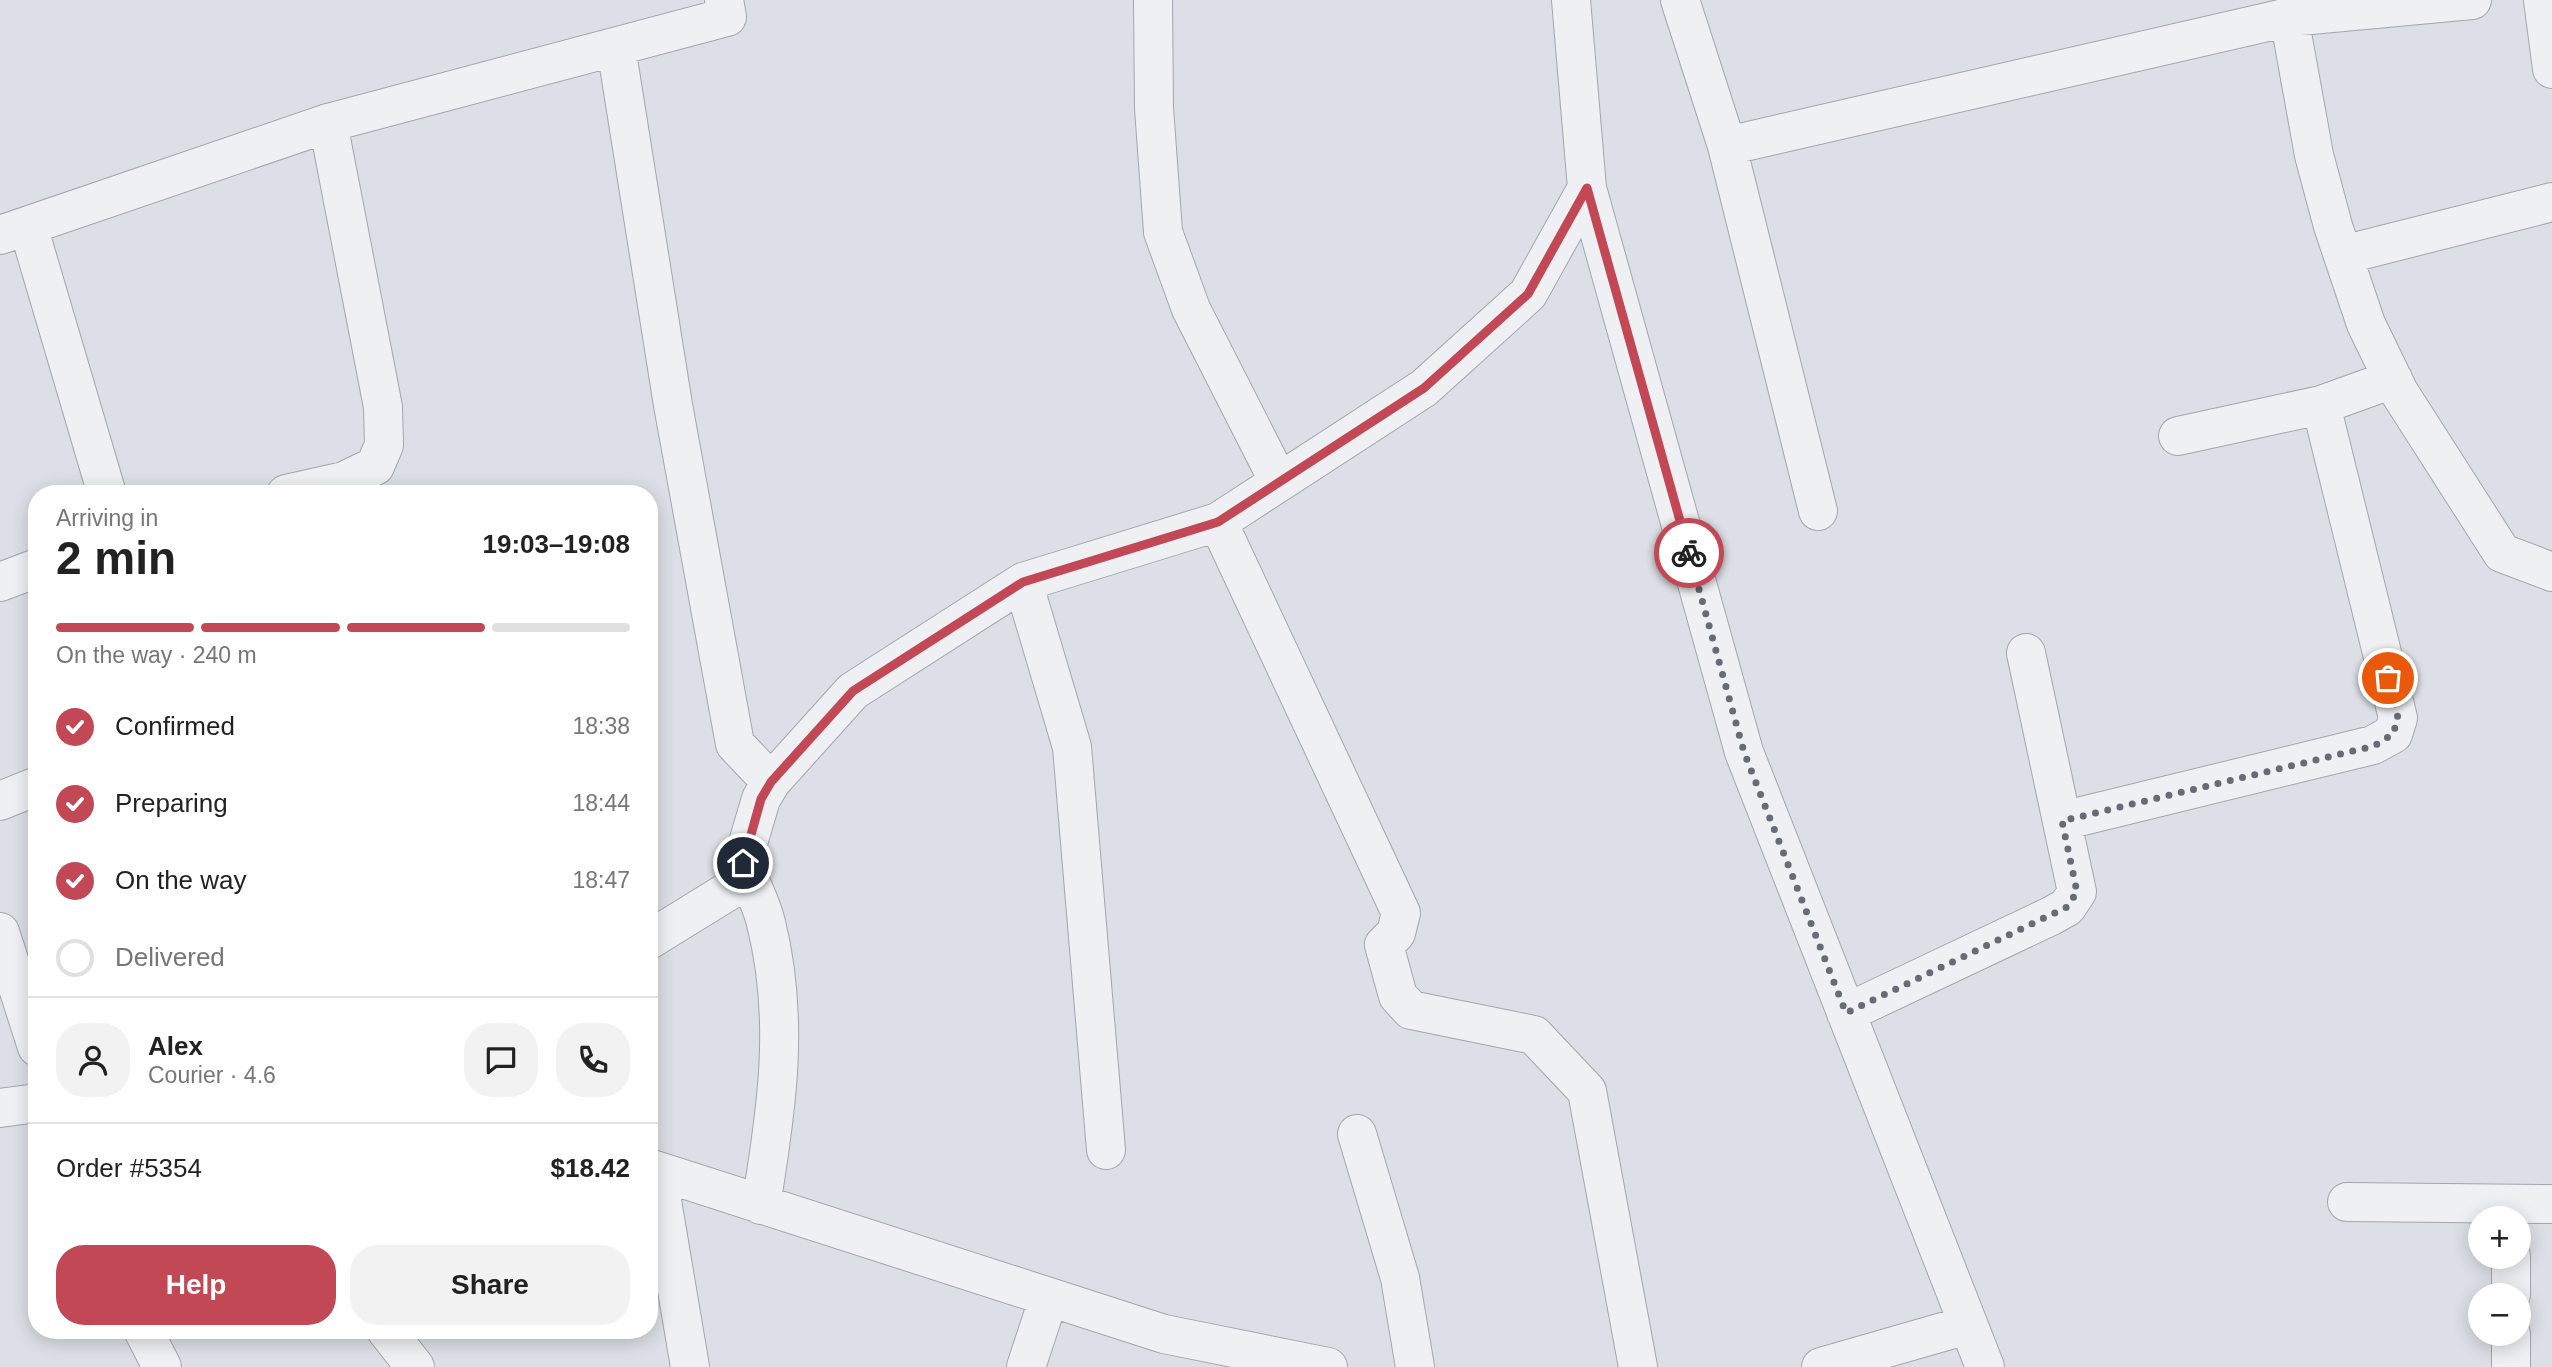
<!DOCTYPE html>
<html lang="en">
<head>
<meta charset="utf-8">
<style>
  :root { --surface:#fff; --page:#f2f2f2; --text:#222; --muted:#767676; --line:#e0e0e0; --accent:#c34856 }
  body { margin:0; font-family:Helvetica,sans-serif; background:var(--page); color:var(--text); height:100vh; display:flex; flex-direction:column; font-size:26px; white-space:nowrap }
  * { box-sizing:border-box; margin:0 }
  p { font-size:23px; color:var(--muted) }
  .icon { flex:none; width:38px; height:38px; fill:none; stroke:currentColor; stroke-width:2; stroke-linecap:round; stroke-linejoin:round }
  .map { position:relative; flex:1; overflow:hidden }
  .panel { position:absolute; left:28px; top:485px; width:630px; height:854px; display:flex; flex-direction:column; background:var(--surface); border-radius:28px; box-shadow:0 4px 18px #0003 }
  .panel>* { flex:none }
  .fabs { position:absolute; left:2468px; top:1206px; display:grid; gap:14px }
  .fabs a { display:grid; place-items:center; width:63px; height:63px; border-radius:50%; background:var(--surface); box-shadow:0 4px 18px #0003; font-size:35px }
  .pin { position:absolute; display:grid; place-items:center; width:60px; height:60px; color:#fff; margin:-30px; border:4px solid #fff; border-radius:50%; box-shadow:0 2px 7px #0007 }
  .courier { position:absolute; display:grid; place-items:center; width:70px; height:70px; margin:-35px; border:5px solid #c34856; border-radius:50%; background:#fff; color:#222; box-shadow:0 2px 9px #0007 }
  .head em { font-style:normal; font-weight:700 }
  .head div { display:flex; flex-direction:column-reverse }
  .head { display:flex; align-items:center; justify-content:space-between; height:119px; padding:0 28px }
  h1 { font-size:46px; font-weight:700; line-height:52px }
  .bar { display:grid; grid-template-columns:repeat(4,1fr); gap:10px 7px; align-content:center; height:84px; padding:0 28px }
  .bar i { height:9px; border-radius:5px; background:var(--line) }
  .bar .on { background:var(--accent) }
  .bar p { grid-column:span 4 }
  .line { display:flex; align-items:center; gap:18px; padding:0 28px; border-top:2px solid var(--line) }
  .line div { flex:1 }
  .round { display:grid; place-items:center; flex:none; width:74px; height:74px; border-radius:28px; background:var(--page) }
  ol { padding:0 28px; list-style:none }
  li { display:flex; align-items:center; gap:21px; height:77px }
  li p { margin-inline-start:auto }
  li .icon { padding:7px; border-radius:50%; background:var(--accent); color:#fff; stroke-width:4 }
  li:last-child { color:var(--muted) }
  li i { width:38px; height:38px; border:4px solid var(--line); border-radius:50% }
  .primary-button { display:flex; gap:14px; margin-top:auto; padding:14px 28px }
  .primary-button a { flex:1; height:80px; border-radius:28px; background:var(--accent); color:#fff; font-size:28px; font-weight:700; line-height:80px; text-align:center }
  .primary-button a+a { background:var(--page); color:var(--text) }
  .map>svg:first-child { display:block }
</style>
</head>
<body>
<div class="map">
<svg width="2552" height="1367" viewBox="0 0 2552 1367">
  <rect width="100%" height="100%" fill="#dcdfe5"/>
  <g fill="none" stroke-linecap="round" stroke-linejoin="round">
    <g stroke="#a2a6ae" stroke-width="40">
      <path id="minor" d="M1153,0L1154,108L1163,232L1191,309L1279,482
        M1571,0L1587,188L1744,752L1985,1367
        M1680,0L1727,146L1818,511
        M2543,0L2552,69
        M2289,17L2314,155L2333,226L2366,324L2399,392L2502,553L2552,572
        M616,47L673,405L735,744L771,782
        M1727,146L2289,17L2472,0
        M28,226L107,494
        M0,235L328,123L727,17L724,0
        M2343,255L2552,202
        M2178,436L2321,405L2393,379
        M286,494L344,481L375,466L384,445L383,407L328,123
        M1218,522L1401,913L1396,933L1384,945L1398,996L1411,1010L1534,1035L1587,1091L1638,1367
        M0,582L37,568
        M1023,582L1072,747L1106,1150
        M0,801L37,786
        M2062,821L2373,745L2393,734L2398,718L2321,405
        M742,863C750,882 761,902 766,923C790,1019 777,1108 761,1205
        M0,932L37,1047
        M649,940L735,887L761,799L771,782L853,691L1023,582L1218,522L1424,388L1528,294L1587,188
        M1846,1013L2051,916L2067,907L2077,892L2026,653
        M0,1108L37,1103
        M1357,1134L1400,1278L1415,1367
        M649,1168L1164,1334L1328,1367
        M657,1171L690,1367
        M2347,1202L2552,1204
        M2511,1256V1295
        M143,1330L162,1367
        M386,1330L415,1367
        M2511,1334V1367
        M1026,1367L1049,1297
        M1821,1367L1967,1325"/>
    </g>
    <use href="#minor" stroke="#eef0f4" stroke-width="38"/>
  </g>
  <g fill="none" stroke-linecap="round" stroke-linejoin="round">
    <path stroke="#666b76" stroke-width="7" stroke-dasharray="0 12.6" d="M1689,553L1744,752L1846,1013L2067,907L2077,892L2062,821L2374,746L2393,734L2398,718L2388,678"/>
    <path stroke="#c34856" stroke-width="9" d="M743,863L761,799L771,782L853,691L1023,582L1218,522L1424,388L1528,294L1587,188L1689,553"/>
  </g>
</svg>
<div class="fabs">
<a>+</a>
<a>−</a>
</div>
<div class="pin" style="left:2388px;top:678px;background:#ea580c"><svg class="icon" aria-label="bag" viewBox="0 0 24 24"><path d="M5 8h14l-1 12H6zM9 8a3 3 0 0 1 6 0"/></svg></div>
<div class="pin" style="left:743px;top:863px;background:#1f2937"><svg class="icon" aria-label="home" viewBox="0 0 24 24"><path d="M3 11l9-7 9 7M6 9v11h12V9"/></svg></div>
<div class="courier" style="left:1689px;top:553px"><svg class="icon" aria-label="bike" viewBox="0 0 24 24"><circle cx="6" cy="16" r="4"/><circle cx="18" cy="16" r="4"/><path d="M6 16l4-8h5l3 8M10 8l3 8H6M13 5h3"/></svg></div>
<section class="panel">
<div class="head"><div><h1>2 min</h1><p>Arriving in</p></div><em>19:03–19:08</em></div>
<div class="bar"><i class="on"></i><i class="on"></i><i class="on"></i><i></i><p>On the way · 240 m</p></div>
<ol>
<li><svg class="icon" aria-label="check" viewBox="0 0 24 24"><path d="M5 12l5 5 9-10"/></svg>Confirmed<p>18:38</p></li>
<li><svg class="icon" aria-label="check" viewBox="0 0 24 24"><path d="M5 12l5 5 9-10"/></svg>Preparing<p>18:44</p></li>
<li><svg class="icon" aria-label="check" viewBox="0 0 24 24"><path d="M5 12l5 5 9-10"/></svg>On the way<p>18:47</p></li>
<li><i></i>Delivered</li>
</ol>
<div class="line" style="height:126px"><a class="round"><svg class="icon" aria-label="person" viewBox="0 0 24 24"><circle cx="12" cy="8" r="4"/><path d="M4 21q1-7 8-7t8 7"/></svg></a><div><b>Alex</b><p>Courier · 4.6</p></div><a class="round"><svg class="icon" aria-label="chat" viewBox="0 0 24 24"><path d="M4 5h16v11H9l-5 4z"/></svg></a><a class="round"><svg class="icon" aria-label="phone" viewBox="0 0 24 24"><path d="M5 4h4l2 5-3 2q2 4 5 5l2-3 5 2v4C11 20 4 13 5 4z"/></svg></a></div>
<div class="line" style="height:91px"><div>Order #5354</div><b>$18.42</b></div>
<div class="primary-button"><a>Help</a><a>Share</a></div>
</section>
</div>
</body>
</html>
